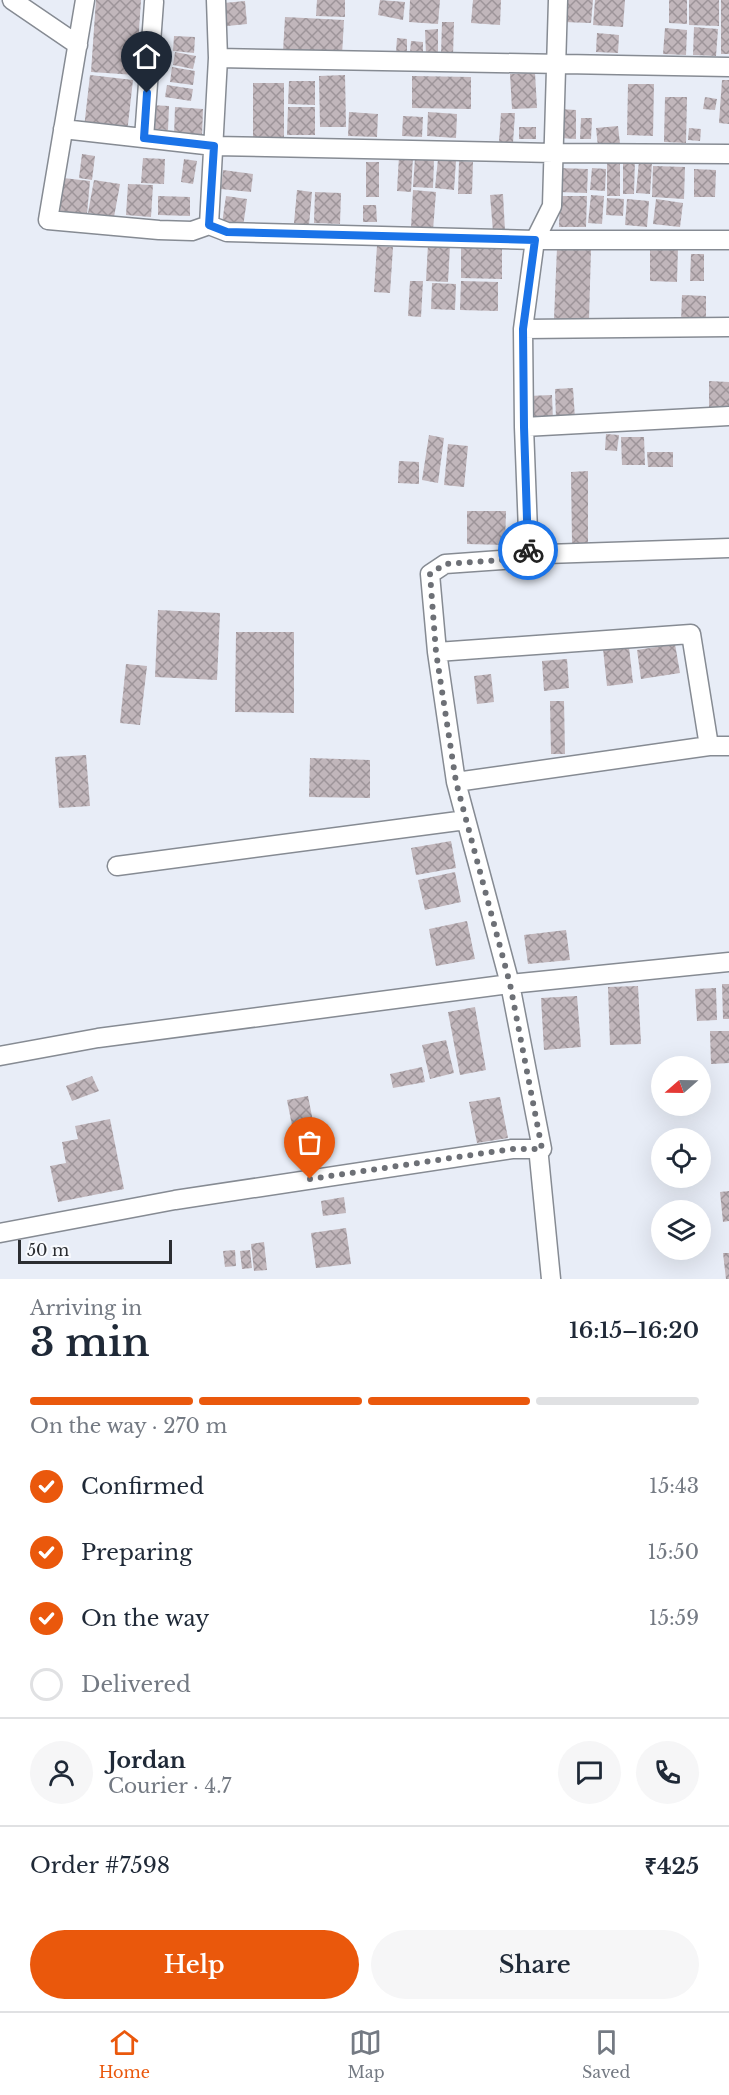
<!DOCTYPE html>
<html lang="en">
<head>
<meta charset="utf-8">
<style>
  :root { --surface:#fff; --page:#f6f6f7; --text:#1f2937; --muted:#747a83; --line:#e0e1e3; --accent:#ea580c }
  body { margin:0; font-family:"Libre Baskerville",serif; background:var(--page); color:var(--text); height:100vh; display:flex; flex-direction:column; font-size:22px; white-space:nowrap }
  * { box-sizing:border-box; margin:0 }
  p { font-size:20px; color:var(--muted) }
  .icon { flex:none; width:33px; height:33px; fill:none; stroke:currentColor; stroke-width:2; stroke-linecap:round; stroke-linejoin:round }
  .map { position:relative; height:1279px; overflow:hidden }
  .details { display:flex; flex-direction:column; background:var(--surface); flex:1 }
  .details>* { flex:none }
  .needle { width:39px; rotate:250deg }
  .tools { position:absolute; left:651px; top:1056px; display:grid; gap:12px }
  .tools a { display:grid; place-items:center; width:60px; height:60px; border-radius:50%; background:var(--surface); box-shadow:0 6px 24px #0002; font-size:30px }
  .scale { position:absolute; left:18px; bottom:15px; width:154px; box-sizing:border-box; padding-left:6px; border:3px solid #2b2d31; border-top:0; font-size:16px; line-height:21px; white-space:nowrap; color:#2b2d31; -webkit-text-stroke:4px #f8fafe; paint-order:stroke }
  .pin { position:absolute; display:grid; place-items:center; width:51px; height:51px; color:#fff; margin:-62px -26px; border-radius:50% 50% 50% 0; rotate:-45deg; box-shadow:0 0 6px #0007 }
  .pin .icon { rotate:45deg }
  .courier { position:absolute; display:grid; place-items:center; width:60px; height:60px; margin:-30px; border:4px solid #1a73e8; border-radius:50%; background:#fff; color:#222; box-shadow:0 2px 8px #0007 }
  .overview em { font-style:normal; font-weight:600 }
  .overview div { display:flex; flex-direction:column-reverse }
  .overview { display:flex; align-items:center; justify-content:space-between; height:102px; padding:0 30px }
  h1 { font-size:39px; font-weight:600; line-height:45px }
  .bar { display:grid; grid-template-columns:repeat(4,1fr); gap:9px 6px; align-content:center; height:72px; padding:0 30px }
  .bar i { height:8px; border-radius:4px; background:var(--line) }
  .bar .selected { background:var(--accent) }
  .bar p { grid-column:span 4 }
  .line { display:flex; align-items:center; gap:15px; padding:0 30px; border-top:2px solid var(--line) }
  .line div { flex:1 }
  .round { display:grid; place-items:center; flex:none; width:63px; height:63px; border-radius:32px; background:var(--page) }
  ol { padding:0 30px; list-style:none }
  li { display:flex; align-items:center; gap:18px; height:66px }
  li p { margin-inline-start:auto }
  li .icon { padding:6px; border-radius:50%; background:var(--accent); color:#fff; stroke-width:4 }
  li:last-child { color:var(--muted) }
  li i { width:33px; height:33px; border:3px solid var(--line); border-radius:50% }
  .button { display:flex; gap:12px; margin-top:auto; padding:12px 30px }
  .button a { flex:1; height:69px; border-radius:36px; background:var(--accent); color:#fff; font-size:24px; font-weight:600; line-height:69px; text-align:center }
  .button a+a { background:var(--page); color:var(--text) }
  .menu { display:flex; justify-content:space-around; align-items:center; height:84px; border-top:2px solid var(--line); background:var(--surface); font-size:16px; color:var(--muted) }
  .menu a { display:grid; justify-items:center; gap:3px }
  .menu .selected { color:var(--accent) }
  .map>svg:first-child { display:block }
</style>
</head>
<body>
<div class="map">
<svg width="729" height="1279" viewBox="0 0 729 1279">
  <defs>
    <pattern id="building-cross-hatch" width="8" height="8" patternUnits="userSpaceOnUse" patternTransform="scale(1.5)"><rect width="8" height="8" fill="#c1b6bb"/><path d="M0 0l8 8M0 8l8-8" fill="none" stroke="#9d9499"/></pattern>
  </defs>
  <rect width="100%" height="100%" fill="#e8edf7"/>
  <path fill="url(#building-cross-hatch)" d="M96,0H141L136,75L91,72Z
    M317,0H345V17L316,16Z
    M380,0L405,2L403,20L378,15Z
    M410,0H440L438,24L409,22Z
    M473,0H501L500,25L471,23Z
    M564,0H593L591,23L563,22Z
    M595,0H625L623,27L593,25Z
    M669,0H687V24L669,23Z
    M689,0H719V26L689,25Z
    M721,0H729V54H721Z
    M245,1L247,24L227,26L224,3Z
    M285,17L344,20L342,55L283,52Z
    M442,22H454L453,56L441,55Z
    M694,27L718,29L716,56L693,55Z
    M665,28L687,30L686,55L663,54Z
    M438,29V55H426L425,30Z
    M597,33L619,35L618,53L596,52Z
    M174,36L195,37L194,53L173,51Z
    M397,38L407,39V53L396,52Z
    M411,41L423,42V53H410Z
    M175,52L196,56L193,69L173,65Z
    M172,67L195,71L193,85L170,82Z
    M535,73L537,108L512,109L510,74Z
    M90,75L133,80L127,133L84,128Z
    M345,75L346,127H320L319,76Z
    M412,76L471,77V109L412,108Z
    M722,80H729V124L719,123Z
    M289,81H315V105L288,104Z
    M253,83H284V137H253Z
    M628,84H654L653,136L627,135Z
    M167,85L193,89L191,101L165,97Z
    M665,97H687L686,143L664,142Z
    M705,97L717,99L715,110L703,109Z
    M150,105L169,106L168,130L150,129Z
    M175,107L203,109L202,136L174,135Z
    M288,107H315V135H287Z
    M560,109L576,110V139L559,138Z
    M349,112L378,114L377,137L348,136Z
    M428,112L457,114L456,138L427,136Z
    M501,113H515L513,143L499,142Z
    M403,116L423,117L422,137L402,136Z
    M581,118H592L591,139H580Z
    M618,126L620,144L598,147L596,128Z
    M519,127H536V139H519Z
    M689,128L701,129L700,141L688,140Z
    M82,154L95,156L92,180L79,178Z
    M399,156H413L411,192L397,191Z
    M623,157L635,158L634,194H623Z
    M143,158L165,159L164,184L141,183Z
    M415,158L434,159L433,188L413,187Z
    M184,159L197,161L193,184L181,182Z
    M438,159L456,161L454,190L435,188Z
    M459,161L473,162L472,194H458Z
    M607,161H620V196H607Z
    M639,161L652,162L650,194L636,193Z
    M366,162H379V197H366Z
    M653,166L685,167L684,199L652,197Z
    M559,168L588,169L587,193L558,192Z
    M592,168L606,169L605,191L590,190Z
    M694,169L716,170L715,197H694Z
    M223,170L253,174L251,192L221,189Z
    M63,178L90,181L87,214L60,211Z
    M94,180L120,184L114,217L88,213Z
    M128,184L153,185L151,217L126,215Z
    M297,190L312,192L309,225L294,223Z
    M413,190L436,192L433,230L411,228Z
    M315,192L341,193L340,224L314,223Z
    M503,194L505,231L493,232L490,195Z
    M591,195L604,196L602,224L588,223Z
    M158,196L190,197V216L158,215Z
    M226,196L247,199L243,227L222,223Z
    M560,196H587L586,227H559Z
    M607,198L624,199L623,216L606,215Z
    M627,199L649,201L647,227L625,225Z
    M656,199L683,203L680,227L653,224Z
    M363,205H376L377,222H363Z
    M428,244L450,246L448,282L426,281Z
    M377,246L393,247L390,293L374,292Z
    M461,248H502V279L461,278Z
    M557,248L591,249L589,320L554,319Z
    M650,248H678L677,282L650,281Z
    M691,254H704V281H690Z
    M410,281H423L421,317L408,316Z
    M461,281L498,282V311L460,310Z
    M432,283L456,284L455,310L431,309Z
    M682,295L706,296V323L681,322Z
    M709,381L729,382V411H709Z
    M573,388L575,419H556L555,389Z
    M552,395L553,421L530,422L528,396Z
    M606,434L619,435L617,451L605,450Z
    M429,435L444,438L438,483L422,480Z
    M621,437H644L645,465H622Z
    M448,444L468,446L464,487L444,485Z
    M647,452H673V467H648Z
    M399,461L419,462V484L398,483Z
    M588,471V544H572L571,472Z
    M467,511H506L505,545L467,544Z
    M158,610L220,613L217,680L155,677Z
    M236,632H294V713L235,712Z
    M675,644L680,673L641,679L637,650Z
    M629,647L633,683L607,686L603,649Z
    M567,659L569,688L544,691L542,661Z
    M126,664L147,666L140,725L120,723Z
    M491,674L494,702L477,704L474,676Z
    M550,701H564L565,754H551Z
    M86,755L90,806L59,808L55,757Z
    M310,758L370,760V798L309,797Z
    M451,841L456,868L416,875L411,848Z
    M455,872L461,902L425,910L418,880Z
    M467,921L475,959L436,966L429,929Z
    M566,930L570,960L528,964L524,935Z
    M722,984H729V1019H723Z
    M638,986L641,1044L610,1045L608,987Z
    M716,988L717,1020L697,1021L695,989Z
    M577,996L581,1047L544,1050L541,998Z
    M475,1007L486,1070L460,1075L448,1012Z
    M710,1031H729V1063L711,1064Z
    M446,1040L454,1073L430,1079L422,1045Z
    M422,1067L425,1082L393,1088L390,1074Z
    M92,1076L99,1091L72,1101L66,1086Z
    M308,1096L321,1162L300,1166L287,1100Z
    M500,1097L508,1138L477,1143L469,1102Z
    M110,1119L124,1189L58,1202L50,1166L66,1163L62,1142L78,1139L75,1126Z
    M729,1191V1221L723,1222L720,1192Z
    M344,1197L346,1213L323,1216L321,1201Z
    M346,1228L351,1264L316,1268L311,1233Z
    M264,1242L267,1270L254,1271L251,1244Z
    M235,1250L236,1266L225,1267L223,1251Z
    M250,1250L252,1268L242,1269L240,1251Z
    M723,1253H729V1279H726Z"/>
  <g fill="none" stroke-linecap="round" stroke-linejoin="round">
    <g stroke="#868b93" stroke-width="21">
      <path id="minor" d="M12,0L78,45
        M85,0L48,220L159,230L192,231L209,225L227,232L535,240H729
        M218,58L729,67
        M63,129L214,146L553,153L729,154
        M144,138L154,2
        M209,225L218,58L216,0
        M523,329L729,327
        M524,427L729,416
        M529,558L524,427L523,329L535,240L552,206L558,0
        M437,652L691,634L709,746
        M456,782L709,746H729
        M117,866L466,820
        M0,1056L98,1038L510,984L729,962
        M539,1157L551,1279
        M0,1233L175,1200L512,1149H542L510,984L456,782L437,652L430,574L445,564L529,558L546,554L729,548"/>
    </g>
    <use href="#minor" stroke="#fff" stroke-width="18"/>
  </g>
  <g fill="none" stroke-linecap="round" stroke-linejoin="round">
    <path stroke="#6d7076" stroke-width="6" stroke-dasharray="0 10.8" d="M310,1179L512,1149H542L510,984L456,782L436,652L430,574L445,564L529,558L528,550"/>
    <path stroke="#1a73e8" stroke-width="8" d="M147,93L144,138L214,146L209,225L227,232L535,240L523,329L524,427L528,550"/>
  </g>
</svg>
<div class="tools">
<a><svg class="needle" viewBox="-14 -14 28 28"><path d="M0-13l5 13h-10z" fill="#e53935"/><path d="M0 13l5-13h-10z" fill="#747a83"/></svg></a>
<a><svg class="icon" aria-label="locate" viewBox="0 0 24 24"><circle cx="12" cy="12" r="6"/><path d="M12 2v4M12 18v4M2 12h4M18 12h4"/></svg></a>
<a><svg class="icon" aria-label="layers" viewBox="0 0 24 24"><path d="M12 4l9 5-9 5-9-5zM3 14l9 5 9-5"/></svg></a>
</div>
<div class="scale">50 m</div>
<div class="pin" style="left:310px;top:1179px;background:#ea580c"><svg class="icon" aria-label="bag" viewBox="0 0 24 24"><path d="M5 8h14l-1 12H6zM9 8a3 3 0 0 1 6 0"/></svg></div>
<div class="pin" style="left:147px;top:93px;background:#1f2937"><svg class="icon" aria-label="home" viewBox="0 0 24 24"><path d="M3 11l9-7 9 7M6 9v11h12V9"/></svg></div>
<div class="courier" style="left:528px;top:550px"><svg class="icon" aria-label="bike" viewBox="0 0 24 24"><circle cx="6" cy="16" r="4"/><circle cx="18" cy="16" r="4"/><path d="M6 16l4-8h5l3 8M10 8l3 8H6M13 5h3"/></svg></div>
</div>
<section class="details">
<div class="overview"><div><h1>3 min</h1><p>Arriving in</p></div><em>16:15–16:20</em></div>
<div class="bar"><i class="selected"></i><i class="selected"></i><i class="selected"></i><i></i><p>On the way · 270 m</p></div>
<ol>
<li><svg class="icon" aria-label="check" viewBox="0 0 24 24"><path d="M5 12l5 5 9-10"/></svg>Confirmed<p>15:43</p></li>
<li><svg class="icon" aria-label="check" viewBox="0 0 24 24"><path d="M5 12l5 5 9-10"/></svg>Preparing<p>15:50</p></li>
<li><svg class="icon" aria-label="check" viewBox="0 0 24 24"><path d="M5 12l5 5 9-10"/></svg>On the way<p>15:59</p></li>
<li><i></i>Delivered</li>
</ol>
<div class="line" style="height:108px"><a class="round"><svg class="icon" aria-label="person" viewBox="0 0 24 24"><circle cx="12" cy="8" r="4"/><path d="M4 21q1-7 8-7t8 7"/></svg></a><div><b>Jordan</b><p>Courier · 4.7</p></div><a class="round"><svg class="icon" aria-label="chat" viewBox="0 0 24 24"><path d="M4 5h16v11H9l-5 4z"/></svg></a><a class="round"><svg class="icon" aria-label="phone" viewBox="0 0 24 24"><path d="M5 4h4l2 5-3 2q2 4 5 5l2-3 5 2v4C11 20 4 13 5 4z"/></svg></a></div>
<div class="line" style="height:78px"><div>Order #7598</div><b>₹425</b></div>
<div class="button"><a>Help</a><a>Share</a></div>
</section>
<nav class="menu">
<a class="selected"><svg class="icon" aria-label="home" viewBox="0 0 24 24"><path d="M3 11l9-7 9 7M6 9v11h12V9"/></svg>Home</a>
<a><svg class="icon" aria-label="map" viewBox="0 0 24 24"><path d="M3 6l6-2 6 2 6-2v14l-6 2-6-2-6 2zM9 4v14M15 6v14"/></svg>Map</a>
<a><svg class="icon" aria-label="saved" viewBox="0 0 24 24"><path d="M7 4h10v16l-5-4-5 4z"/></svg>Saved</a>
</nav>
</body>
</html>
